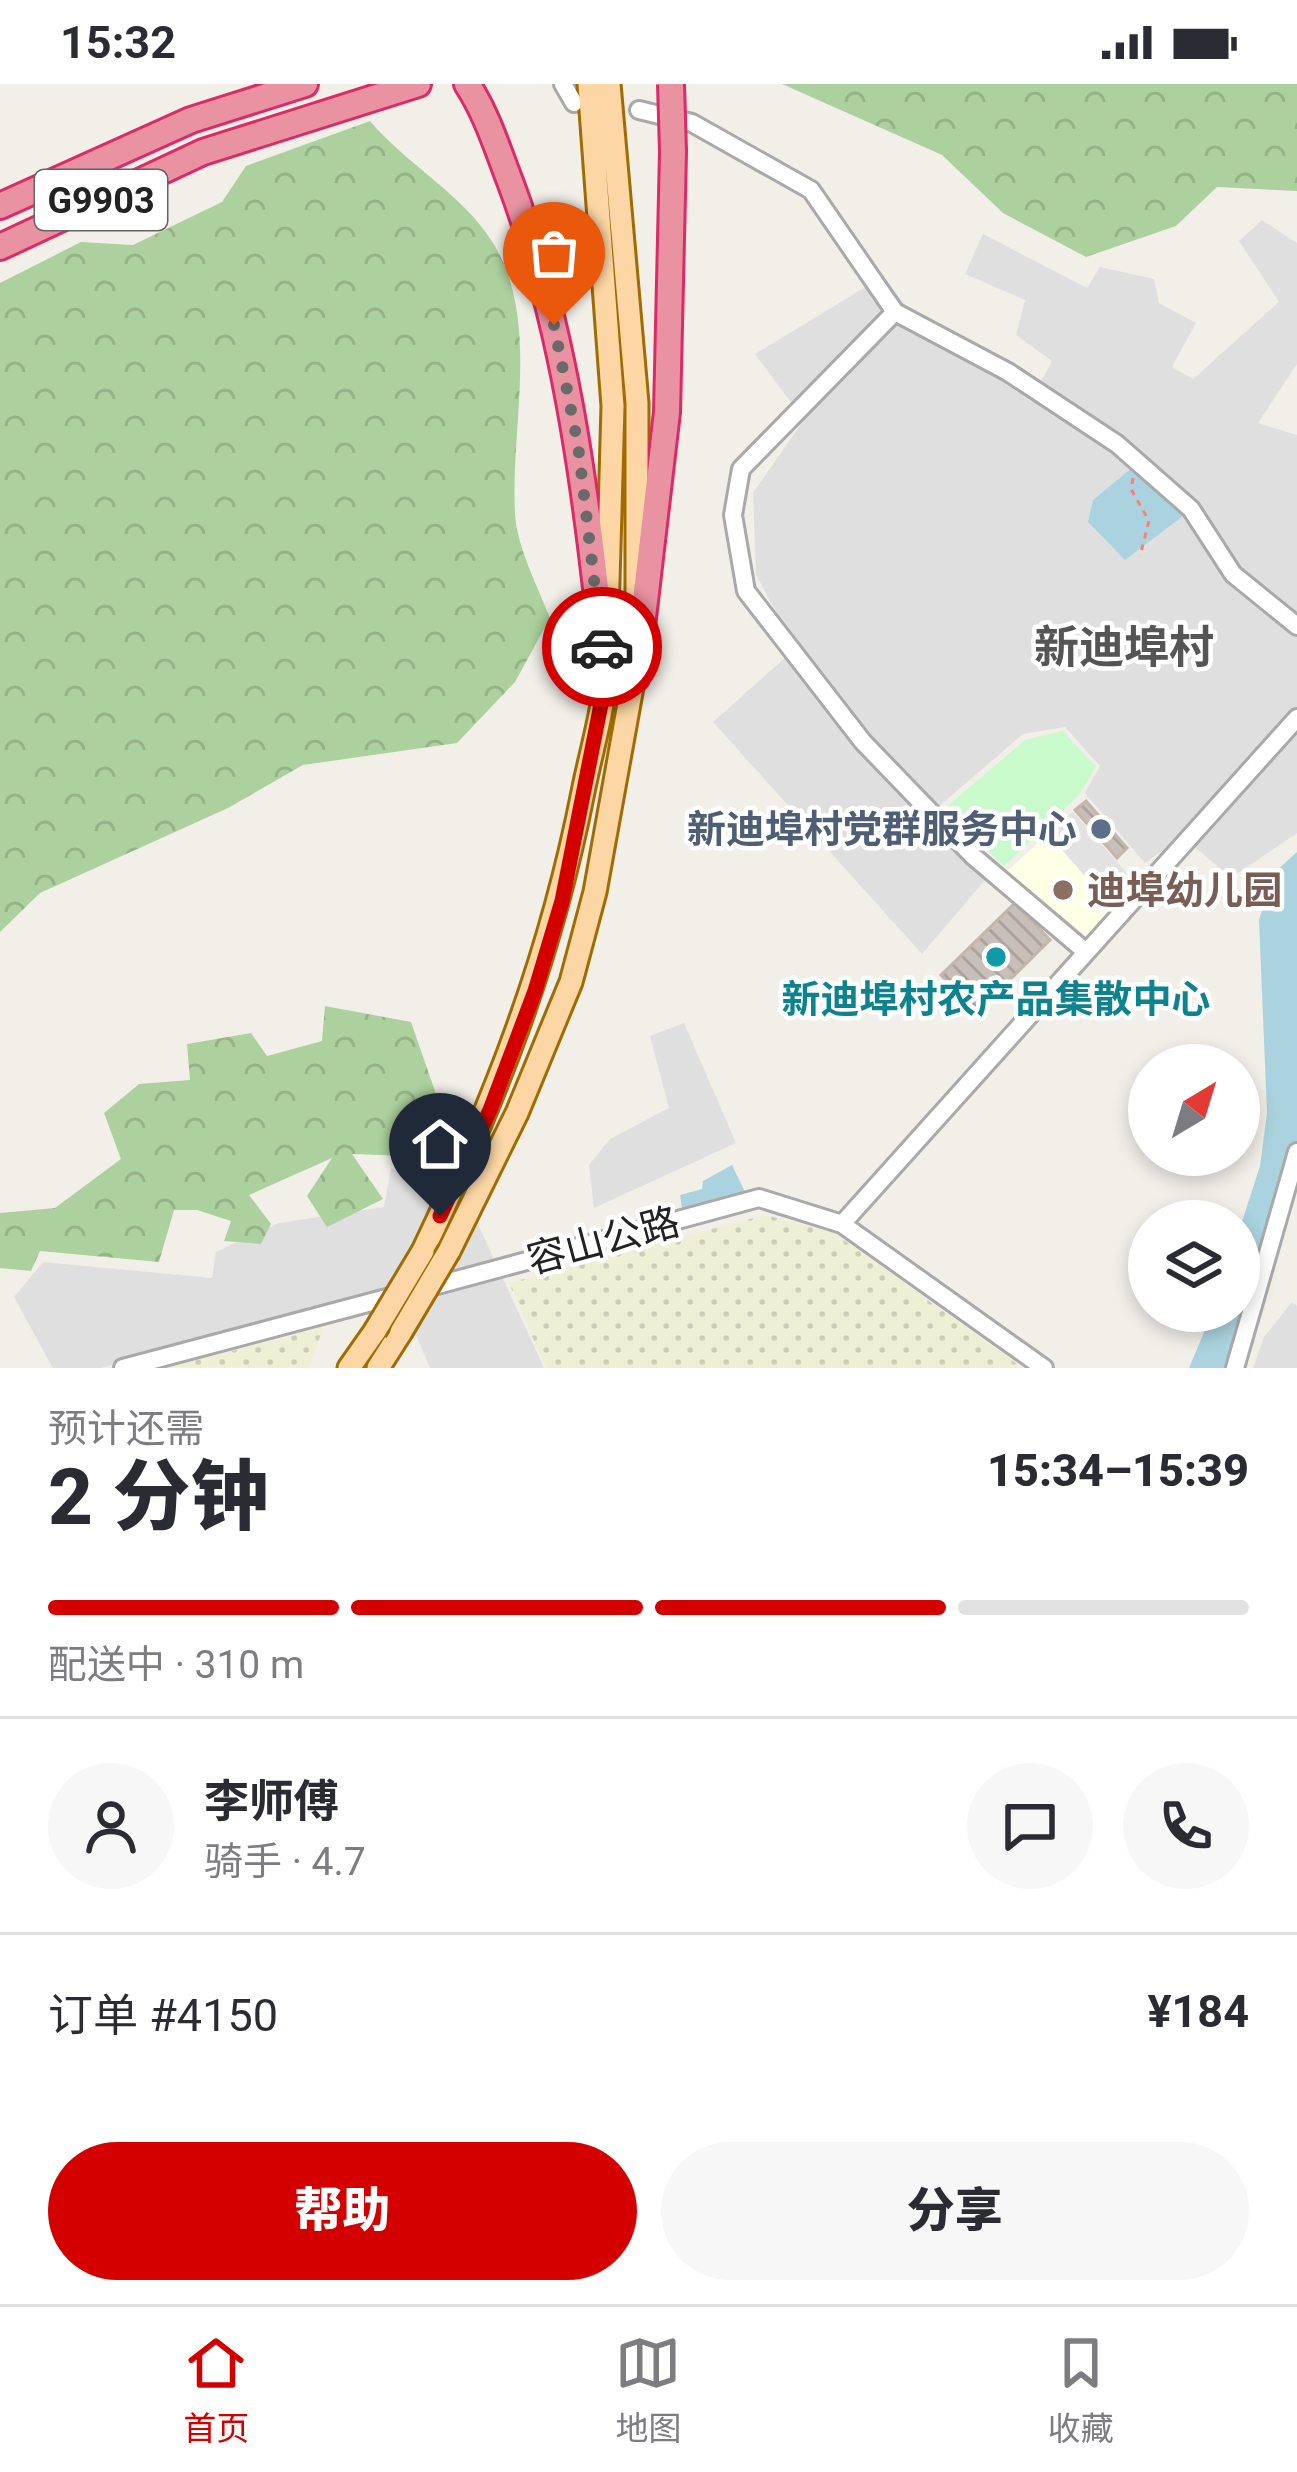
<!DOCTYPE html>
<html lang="zh">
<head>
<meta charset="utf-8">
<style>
  :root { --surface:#fff; --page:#f7f7f7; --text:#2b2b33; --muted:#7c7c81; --line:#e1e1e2; --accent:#d40000 }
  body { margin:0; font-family:Roboto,"Noto Sans SC",sans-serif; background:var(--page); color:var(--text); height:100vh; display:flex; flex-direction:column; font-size:45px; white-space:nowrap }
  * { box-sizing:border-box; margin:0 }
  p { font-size:39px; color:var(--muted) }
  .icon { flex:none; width:66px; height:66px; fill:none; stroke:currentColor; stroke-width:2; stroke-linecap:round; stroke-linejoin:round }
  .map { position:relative; height:1284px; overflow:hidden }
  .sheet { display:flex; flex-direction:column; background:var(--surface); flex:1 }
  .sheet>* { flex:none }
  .needle { width:78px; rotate:38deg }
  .tools { position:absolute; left:1128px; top:960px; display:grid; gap:24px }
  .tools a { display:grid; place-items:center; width:132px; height:132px; border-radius:50%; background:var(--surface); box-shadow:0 6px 18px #0003; font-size:60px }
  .pin { position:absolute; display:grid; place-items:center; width:102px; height:102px; color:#fff; margin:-123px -51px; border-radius:50% 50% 50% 0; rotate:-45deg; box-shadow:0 0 12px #0007 }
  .pin .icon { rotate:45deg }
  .courier { position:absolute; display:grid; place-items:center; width:120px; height:120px; margin:-60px; border:9px solid #d40000; border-radius:50%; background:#fff; color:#222; box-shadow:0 3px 15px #0007 }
  .overview em { font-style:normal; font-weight:800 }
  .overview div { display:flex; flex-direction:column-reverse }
  .overview { display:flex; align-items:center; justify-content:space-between; height:204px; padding:0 48px }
  h1 { font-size:78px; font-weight:800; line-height:90px }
  .bar { display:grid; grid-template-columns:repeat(4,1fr); gap:18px 12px; align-content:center; height:144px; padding:0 48px }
  .bar i { height:15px; border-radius:9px; background:var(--line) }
  .bar .selected { background:var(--accent) }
  .bar p { grid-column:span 4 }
  .line { display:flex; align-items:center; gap:30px; padding:0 48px; border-top:3px solid var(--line) }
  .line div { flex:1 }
  .round { display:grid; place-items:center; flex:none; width:126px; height:126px; border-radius:63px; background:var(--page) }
  .cta { display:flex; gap:24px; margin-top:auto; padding:24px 48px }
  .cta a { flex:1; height:138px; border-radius:72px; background:var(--accent); color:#fff; font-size:48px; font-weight:800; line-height:138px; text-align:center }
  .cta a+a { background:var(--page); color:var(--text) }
  .status { display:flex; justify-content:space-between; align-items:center; height:84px; padding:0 60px; background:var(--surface); direction:ltr }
  .status svg { height:33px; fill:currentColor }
  .dock { display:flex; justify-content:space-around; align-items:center; height:168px; border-top:3px solid var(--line); background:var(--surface); font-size:33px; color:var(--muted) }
  .dock a { display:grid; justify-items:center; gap:6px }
  .dock .selected { color:var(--accent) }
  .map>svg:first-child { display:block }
</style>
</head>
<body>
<div class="status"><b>15:32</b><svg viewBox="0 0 49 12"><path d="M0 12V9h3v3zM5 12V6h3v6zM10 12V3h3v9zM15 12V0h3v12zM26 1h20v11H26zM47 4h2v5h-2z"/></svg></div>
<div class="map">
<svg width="1297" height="1284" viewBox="0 0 1297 1284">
  <defs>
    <pattern id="farmland-dots" width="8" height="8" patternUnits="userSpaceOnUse" patternTransform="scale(3)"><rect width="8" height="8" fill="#eef0d5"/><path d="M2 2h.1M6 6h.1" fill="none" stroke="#ccceb7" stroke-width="1.8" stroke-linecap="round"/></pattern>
    <pattern id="forest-crowns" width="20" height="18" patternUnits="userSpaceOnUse" patternTransform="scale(3)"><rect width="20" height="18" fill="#add19e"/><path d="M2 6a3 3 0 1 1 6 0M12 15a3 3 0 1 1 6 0" fill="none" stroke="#95b388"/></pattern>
    <pattern id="building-back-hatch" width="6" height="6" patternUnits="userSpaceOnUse" patternTransform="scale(3)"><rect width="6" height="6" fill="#c7bfb8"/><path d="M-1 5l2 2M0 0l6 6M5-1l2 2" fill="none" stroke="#aba49e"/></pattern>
  </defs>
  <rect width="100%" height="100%" fill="#f2efe9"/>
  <path fill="#e0dfdf" d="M1262,136L1297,159V280L1258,339L1297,351V749L1231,794L1182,752L1145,779L1085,709L1100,682L1065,643L1023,650L937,724L997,782L922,870L713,638L796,564L756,491L753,409L804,336L755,270L882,193L909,225L1039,301L1052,277L1016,251L1025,216L965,190L983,150L1087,204L1100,183L1154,195L1159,219L1196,239L1172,283L1193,295L1279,218L1239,157Z
    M684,939L736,1059L594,1124L589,1081L610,1055L669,1024L650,952Z
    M391,1084L465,1112L544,1284H430L396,1204L101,1284H53L14,1213L43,1178L212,1194L216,1168L279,1139L384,1123Z
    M1292,1218L1297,1222V1284H1253L1264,1253Z"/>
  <path fill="#ffffe5" d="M1048,750L1113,824L1087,853L1007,787Z"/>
  <path fill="url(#farmland-dots)" d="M765,1131L834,1149L1023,1284H546L509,1199Z
    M323,1244L309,1284L170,1283Z"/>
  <path fill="url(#forest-crowns)" d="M782,0H1297V107L1217,103L1176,142L1086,173L1003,129L942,71Z
    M370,37C406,80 464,111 493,159C541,237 510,344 515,430C517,463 538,503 550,534L515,598L457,659L303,681L228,724L40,809L0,848V199L81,158L133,161L222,118L246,82Z
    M325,922L411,938L437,1013L413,1038L420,1063L453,1070V1102L411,1091L407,1072L352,1070L383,1115L327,1143L307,1112L332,1074L249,1111L271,1140L261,1160L224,1157L231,1137L197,1126H174L159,1178L40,1167L31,1187L0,1184V1129L55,1124L121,1075L104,1029L139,1000L190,996L187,960L251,949L267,972L322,957Z"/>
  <path fill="#c8facc" d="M1063,647L1096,683L1079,711L1004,782L943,726L1025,656Z"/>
  <path fill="#e2e2e2" d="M1073,728L1137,801L1113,824L1048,750Z"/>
  <path fill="#aad3df" d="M1133,383L1187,429L1125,476L1088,438L1093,416Z
    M1297,768V1059L1228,1284H1189L1213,1227H1239V1147L1260,1082L1267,1029L1259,836L1274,789Z
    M732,1081L746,1110L682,1125L680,1111L702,1105L703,1097Z"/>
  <path fill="url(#building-back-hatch)" stroke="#c4b6ab" stroke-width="3" d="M1086,717L1127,764L1117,774L1075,726Z
    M1015,819L1050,856L977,928L941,891Z"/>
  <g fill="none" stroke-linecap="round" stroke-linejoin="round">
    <g stroke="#a9a9a9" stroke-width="22">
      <path id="minor" d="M563,0L574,19
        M639,26L692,39L811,106L895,228
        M1086,868L973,772L863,658L746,507L733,431L741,385L895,228L1008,288L1117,360L1191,425L1233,490L1297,542
        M842,1140L1297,634
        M423,1205L759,1114L842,1140L1044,1284
        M123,1284L398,1211
        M1235,1284L1297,1068"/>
    </g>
    <g stroke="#a06b00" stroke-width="27">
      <path id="major" d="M589,0L613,322L607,532
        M609,0L637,319V508
        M423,1167C496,1014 550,875 583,708C591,667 605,623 606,582
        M449,1167L517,1029L571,898L595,808L636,581
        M349,1284L375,1247
        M378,1284L401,1248"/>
    </g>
    <g stroke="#dc2a67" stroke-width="30">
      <path id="highway" d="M467,0C487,30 498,67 511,100C570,259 588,427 606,595
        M0,122L191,36L305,0
        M0,163L203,68L418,0
        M636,594L667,328L673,68"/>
    </g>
    <path stroke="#fa8072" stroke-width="3" stroke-dasharray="6 6" stroke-linecap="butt" d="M1133,394L1131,405L1149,437L1140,472"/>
    <use href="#minor" stroke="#fff" stroke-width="16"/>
    <use href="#major" stroke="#fcd6a4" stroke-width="21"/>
    <use href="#highway" stroke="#e892a2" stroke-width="24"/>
    <g stroke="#a06b00" stroke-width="27" stroke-linecap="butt">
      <path id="major-bridge" d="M375,1247L423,1167
        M401,1248L449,1167"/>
    </g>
    <g stroke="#dc2a67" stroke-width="30" stroke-linecap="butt">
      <path id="highway-bridge" d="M671,0L673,68"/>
    </g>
    <use href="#major-bridge" stroke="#fcd6a4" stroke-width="21"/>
    <use href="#highway-bridge" stroke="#e892a2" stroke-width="24"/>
  </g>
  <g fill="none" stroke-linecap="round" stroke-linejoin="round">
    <path stroke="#6b6a68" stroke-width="12" stroke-dasharray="0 21.6" d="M554,241L578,361L602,563"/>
    <path stroke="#d40000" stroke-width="15" d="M440,1132L490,1026L535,907L562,817L606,595L602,563"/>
  </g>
  <circle fill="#5c6f8a" stroke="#fff" stroke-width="4.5" cx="1101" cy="745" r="12"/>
  <circle fill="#8d6e63" stroke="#fff" stroke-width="4.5" cx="1063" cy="806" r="12"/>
  <circle fill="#0f9aa8" stroke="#fff" stroke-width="4.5" cx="996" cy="873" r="12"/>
  <g text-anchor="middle" stroke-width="9" stroke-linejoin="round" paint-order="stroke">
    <rect fill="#fff" stroke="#646464" stroke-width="3" x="35" y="86" width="132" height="60" rx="9"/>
    <g font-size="36" font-weight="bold" fill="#222">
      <text x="101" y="129">G9903</text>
    </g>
    <g font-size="39" font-weight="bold" fill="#4e5e75" stroke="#fff" text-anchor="end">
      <text x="1077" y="759">新迪埠村党群服务中心</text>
    </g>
    <g font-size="39" font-weight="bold" fill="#785e54" stroke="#fff" text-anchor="start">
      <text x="1087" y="820">迪埠幼儿园</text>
    </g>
    <g font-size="39" font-weight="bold" fill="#0d838f" stroke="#fff">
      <text x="996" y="929">新迪埠村农产品集散中心</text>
    </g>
    <g font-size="39" fill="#222" stroke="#fff">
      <text transform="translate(603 1156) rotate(-15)" y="14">容山公路</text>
    </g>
    <g font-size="45" font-weight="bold" fill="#555" stroke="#fff">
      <text x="1124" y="579">新迪埠村</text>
    </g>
  </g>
</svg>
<div class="tools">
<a><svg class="needle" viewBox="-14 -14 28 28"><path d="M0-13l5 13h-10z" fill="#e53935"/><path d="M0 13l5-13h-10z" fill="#7c7c81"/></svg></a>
<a><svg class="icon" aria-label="layers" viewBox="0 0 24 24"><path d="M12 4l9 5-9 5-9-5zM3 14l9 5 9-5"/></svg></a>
</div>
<div class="pin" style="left:554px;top:241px;background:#ea580c"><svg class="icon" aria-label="bag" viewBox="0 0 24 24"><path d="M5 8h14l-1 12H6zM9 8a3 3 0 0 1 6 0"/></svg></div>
<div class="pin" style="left:440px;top:1132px;background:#1f2937"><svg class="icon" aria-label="home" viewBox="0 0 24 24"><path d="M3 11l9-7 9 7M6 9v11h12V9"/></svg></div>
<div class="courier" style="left:602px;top:563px"><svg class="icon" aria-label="car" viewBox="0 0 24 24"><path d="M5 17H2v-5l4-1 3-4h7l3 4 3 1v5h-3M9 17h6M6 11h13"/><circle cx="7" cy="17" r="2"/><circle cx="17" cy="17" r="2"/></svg></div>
</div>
<section class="sheet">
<div class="overview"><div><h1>2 分钟</h1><p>预计还需</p></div><em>15:34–15:39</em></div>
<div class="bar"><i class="selected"></i><i class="selected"></i><i class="selected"></i><i></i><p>配送中 · 310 m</p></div>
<div class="line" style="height:216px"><a class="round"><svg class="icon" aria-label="person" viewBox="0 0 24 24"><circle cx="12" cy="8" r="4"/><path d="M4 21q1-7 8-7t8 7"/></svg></a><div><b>李师傅</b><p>骑手 · 4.7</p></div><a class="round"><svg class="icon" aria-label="chat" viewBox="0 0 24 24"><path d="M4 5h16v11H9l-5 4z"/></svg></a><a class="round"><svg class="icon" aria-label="phone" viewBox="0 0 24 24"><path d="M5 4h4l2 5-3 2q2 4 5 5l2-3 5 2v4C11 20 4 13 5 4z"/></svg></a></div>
<div class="line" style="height:156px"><div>订单 #4150</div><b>¥184</b></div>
<div class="cta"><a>帮助</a><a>分享</a></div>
</section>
<nav class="dock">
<a class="selected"><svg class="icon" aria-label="home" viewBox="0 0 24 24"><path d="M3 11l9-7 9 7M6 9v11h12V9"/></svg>首页</a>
<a><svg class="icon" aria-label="map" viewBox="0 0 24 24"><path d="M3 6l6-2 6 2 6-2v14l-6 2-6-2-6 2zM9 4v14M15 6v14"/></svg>地图</a>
<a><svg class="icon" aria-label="saved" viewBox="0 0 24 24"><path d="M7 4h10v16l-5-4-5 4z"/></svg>收藏</a>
</nav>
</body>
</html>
